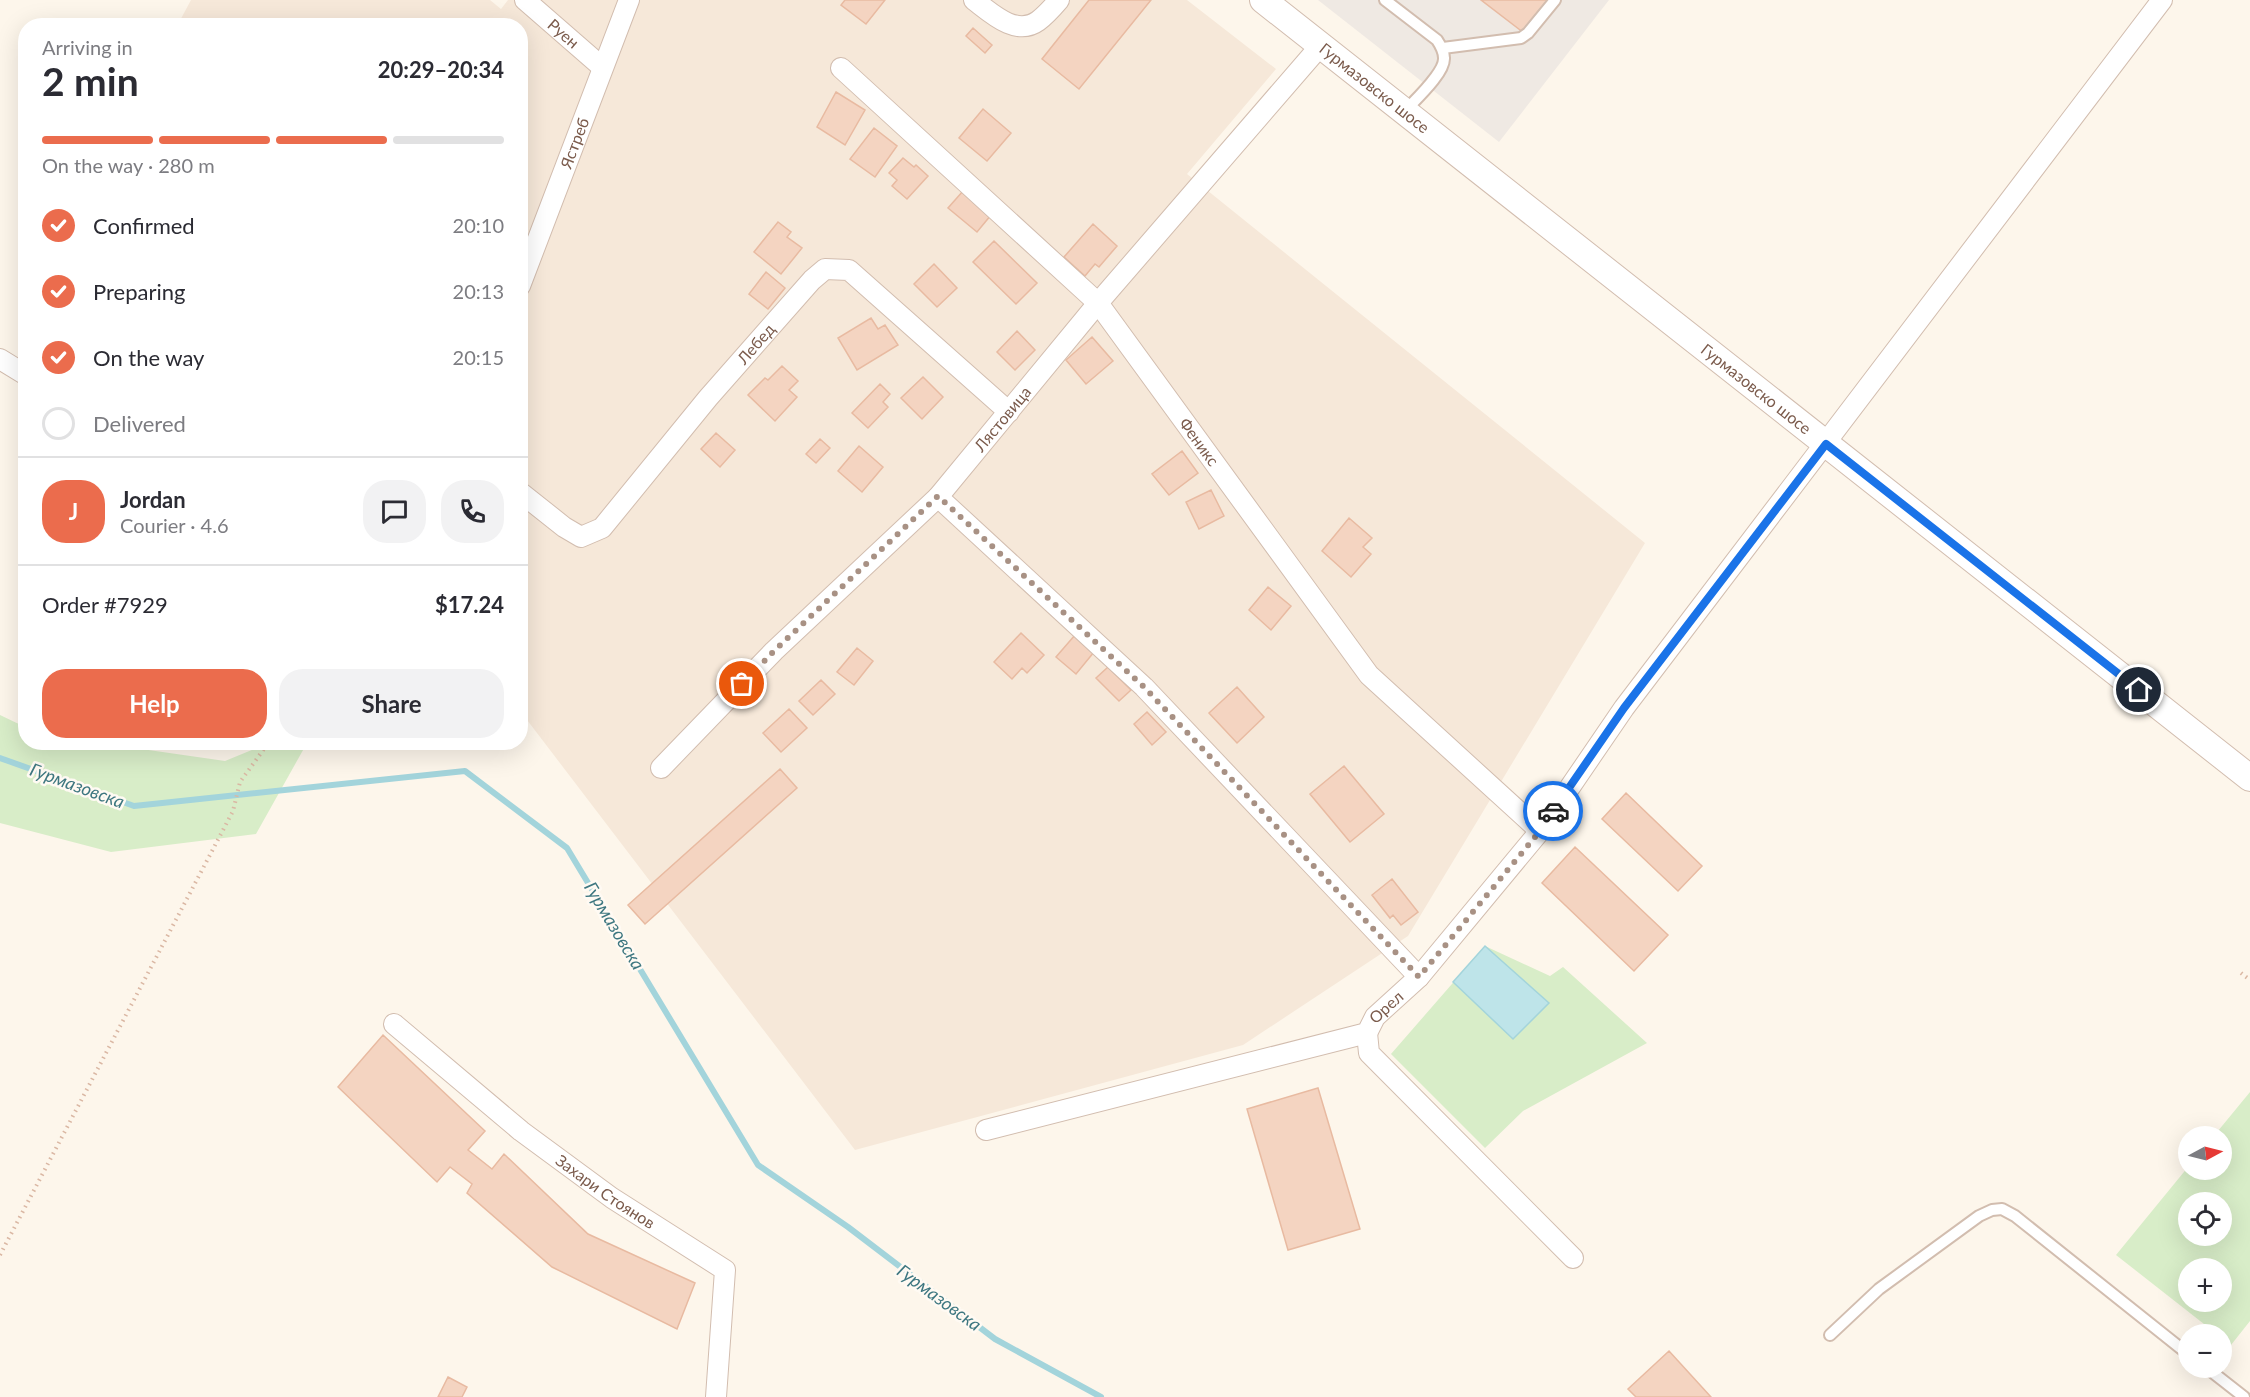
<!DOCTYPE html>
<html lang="en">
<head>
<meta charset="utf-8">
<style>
  :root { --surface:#fff; --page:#f2f2f3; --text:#2b2b33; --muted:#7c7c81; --line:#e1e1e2; --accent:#eb6c4d }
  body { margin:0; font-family:Lato,sans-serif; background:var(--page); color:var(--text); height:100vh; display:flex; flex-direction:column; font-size:22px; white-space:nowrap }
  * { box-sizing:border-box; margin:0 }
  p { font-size:20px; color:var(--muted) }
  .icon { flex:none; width:33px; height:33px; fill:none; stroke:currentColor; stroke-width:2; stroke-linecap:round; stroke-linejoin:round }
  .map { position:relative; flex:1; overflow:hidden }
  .details { position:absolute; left:18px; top:18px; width:510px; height:732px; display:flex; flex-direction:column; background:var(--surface); border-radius:24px; box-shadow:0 6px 24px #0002 }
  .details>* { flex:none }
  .needle { width:39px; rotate:83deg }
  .buttons { position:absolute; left:2178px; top:1126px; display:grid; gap:12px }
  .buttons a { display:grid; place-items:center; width:54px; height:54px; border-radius:50%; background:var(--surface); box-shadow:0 6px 24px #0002; font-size:30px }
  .pin { position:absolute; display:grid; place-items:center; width:51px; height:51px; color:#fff; margin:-26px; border:3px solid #fff; border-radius:50%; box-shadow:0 2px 6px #0007 }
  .courier { position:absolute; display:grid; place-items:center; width:60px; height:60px; margin:-30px; border:4px solid #1a73e8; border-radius:50%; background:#fff; color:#222; box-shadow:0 2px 8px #0007 }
  .head em { font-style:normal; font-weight:700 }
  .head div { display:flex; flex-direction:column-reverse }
  .head { display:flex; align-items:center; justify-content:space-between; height:102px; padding:0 24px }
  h1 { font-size:39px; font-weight:700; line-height:45px }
  .bar { display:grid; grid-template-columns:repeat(4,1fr); gap:9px 6px; align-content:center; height:72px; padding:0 24px }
  .bar i { height:8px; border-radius:4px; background:var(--line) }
  .bar .active { background:var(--accent) }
  .bar p { grid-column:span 4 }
  .line { display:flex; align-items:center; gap:15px; padding:0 24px; border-top:2px solid var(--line) }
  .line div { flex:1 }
  .round { display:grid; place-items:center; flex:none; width:63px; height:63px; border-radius:24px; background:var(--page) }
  ol { padding:0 24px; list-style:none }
  li { display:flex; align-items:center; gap:18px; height:66px }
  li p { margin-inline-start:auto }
  li .icon { padding:6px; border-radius:50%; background:var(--accent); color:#fff; stroke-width:4 }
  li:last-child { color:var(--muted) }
  li i { width:33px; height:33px; border:3px solid var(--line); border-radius:50% }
  .button { display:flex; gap:12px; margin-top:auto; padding:12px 24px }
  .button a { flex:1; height:69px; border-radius:24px; background:var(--accent); color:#fff; font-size:24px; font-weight:700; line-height:69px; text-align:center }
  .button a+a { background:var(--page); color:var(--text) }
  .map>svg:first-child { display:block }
</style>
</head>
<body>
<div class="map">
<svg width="2250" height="1397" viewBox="0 0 2250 1397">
  <rect width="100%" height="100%" fill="#fdf6eb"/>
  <path fill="#f6e8d9" d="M191,0H490L501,9L508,0H1187L1276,69L1187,174L1645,543L1408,936L1243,1045L855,1150L521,712L520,26H177Z"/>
  <path fill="#efe9e3" d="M1318,0H1609L1499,142Z"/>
  <path fill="#d8edc8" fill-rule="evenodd" d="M0,715L25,727L26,742L100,743L225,761L269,743H307L256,834L111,852L0,823Z
    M1485,946L1550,976L1563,967L1647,1043L1523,1111L1485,1148L1391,1054Z
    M2250,1092V1321L2231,1345L2222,1337V1335H2218L2116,1255L2188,1167V1170H2222V1137H2213ZM2188,1203H2222V1236H2188ZM2188,1269H2222V1302H2188Z"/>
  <path fill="#bee4e9" stroke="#a3d4db" stroke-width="1.5" d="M1485,946L1549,1003L1513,1039L1453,982Z"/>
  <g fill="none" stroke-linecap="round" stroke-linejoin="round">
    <path stroke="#a3d4db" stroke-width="6" d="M0,758L134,806L465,771L567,848L758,1165L848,1227L995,1339L1101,1397"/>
  </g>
  <path fill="#f4d4c1" stroke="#e8baa1" stroke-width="1.5" d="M845,0H885L866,24L841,5Z
    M1089,0H1151L1079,89L1042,59Z
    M1481,0H1549L1524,33Z
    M973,28L992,45L985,53L966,36Z
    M836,92L865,110L845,145L817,127Z
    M983,109L1011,133L987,161L959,138Z
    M874,128L897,146L875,177L850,159Z
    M903,158L914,167L916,165L928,176L907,199L892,186L897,180L889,173Z
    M963,191L991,215L977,232L948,208Z
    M778,222L791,232L787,237L802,248L781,274L754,252Z
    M1093,224L1117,246L1099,267L1095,264L1085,276L1064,257Z
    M994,241L1037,283L1016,304L973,262Z
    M934,264L957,288L937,307L914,284Z
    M766,272L785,288L768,309L749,294Z
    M871,318L878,329L885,325L898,345L857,370L838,338Z
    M1017,331L1035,350L1015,370L997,352Z
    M1092,337L1113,361L1086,384L1066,360Z
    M782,366L798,381L789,390L797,397L775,421L748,395L765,378L768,380Z
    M923,377L943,397L922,419L901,398Z
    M880,384L890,394L883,402L888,407L868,428L852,413Z
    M716,433L735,450L720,467L701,449Z
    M820,439L830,448L816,463L806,454Z
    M859,446L883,467L862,492L838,471Z
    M1182,451L1198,473L1169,495L1152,474Z
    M1211,490L1224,516L1199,529L1186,502Z
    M1349,518L1372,538L1363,547L1371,554L1351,577L1322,551Z
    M1268,587L1291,606L1271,630L1249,610Z
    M1021,633L1044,655L1027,673L1022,668L1012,679L994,662Z
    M1075,635L1094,652L1076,674L1056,657Z
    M857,648L873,661L854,685L837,672Z
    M1108,667L1131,690L1119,701L1096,678Z
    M821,680L835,694L813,715L799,701Z
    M1237,687L1264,717L1237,743L1209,713Z
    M789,709L807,728L781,752L763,733Z
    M1147,712L1166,732L1152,745L1134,724Z
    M1344,766L1384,814L1350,842L1310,794Z
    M780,769L797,788L645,924L628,905Z
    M1626,793L1702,866L1678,891L1602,819Z
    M1575,847L1668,935L1634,971L1542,883Z
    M1392,879L1418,912L1401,925L1393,915L1390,918L1372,895Z
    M383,1035L485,1131L468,1150L492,1169L504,1154L588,1234L695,1283L677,1329L552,1267L467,1193L472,1184L450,1167L437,1182L338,1087Z
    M1318,1088L1360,1229L1288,1250L1247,1109Z
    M1669,1351L1711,1397H1636L1628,1389Z
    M448,1377L467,1387L462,1397H438Z"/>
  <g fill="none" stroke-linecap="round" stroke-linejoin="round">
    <g stroke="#d2bdaf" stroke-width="14">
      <path id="service" d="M1385,0L1437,40C1441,46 1444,51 1444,58C1445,73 1415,100 1405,111
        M1443,48L1521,38L1528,33L1555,0
        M1830,1335L1879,1289L1979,1216L1992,1210L2002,1209L2015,1216L2188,1354
        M2207,1368L2244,1397"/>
    </g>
    <g stroke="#d2bdaf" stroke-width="22">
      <g id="minor">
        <path id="s1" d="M525,0L602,67"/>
        <path d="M974,0C991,13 1016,37 1038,21C1046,15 1053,7 1059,0"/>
        <path id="s2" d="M841,68L1098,303L1369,675L1540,831"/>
        <path id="s3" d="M520,286L629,0"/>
        <path d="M0,359L26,375"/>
        <path id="s4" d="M520,492L564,527L581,537L602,528L708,398L812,280L825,269L849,270L1009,412"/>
        <path d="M938,497L1144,687L1419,977"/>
        <path id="s5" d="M661,768L774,651L938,497L1098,303L1321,45"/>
        <path id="s6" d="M394,1024L521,1131L612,1198L725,1270L716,1397"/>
        <path d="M1367,1033L1369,1053L1573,1258"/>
        <path id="s7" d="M986,1130L1367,1033L1375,1017L1419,977L1540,831L1624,708L2162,0"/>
      </g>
    </g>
    <g stroke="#d2bdaf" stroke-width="28">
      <g id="tertiary">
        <path id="s8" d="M1263,0L2250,778"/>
      </g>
    </g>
    <path stroke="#dab7a3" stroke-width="4" stroke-dasharray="1.5 4.5" stroke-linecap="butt" d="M2241,973L2250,980
      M0,1255L233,811L240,782L269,742"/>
    <use href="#service" stroke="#fff" stroke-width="10"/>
    <use href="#minor" stroke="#fff" stroke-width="20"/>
    <use href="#tertiary" stroke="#fff" stroke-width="26"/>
  </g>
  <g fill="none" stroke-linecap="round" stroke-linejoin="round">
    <path stroke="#a89184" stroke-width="6" stroke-dasharray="0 10.8" d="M742,684L774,651L938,496L1144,687L1419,977L1540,831L1553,811"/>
    <path stroke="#1a73e8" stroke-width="8" d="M1553,811L1624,708L1826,444L2139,690"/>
  </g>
  <g text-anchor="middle" stroke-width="5" stroke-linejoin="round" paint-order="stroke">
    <g font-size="16" fill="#7b5b4c" stroke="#fffaf3">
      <text dy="6" stroke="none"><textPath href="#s1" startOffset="51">Руен</textPath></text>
      <text dy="6" stroke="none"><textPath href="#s8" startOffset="142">Гурмазовско шосе</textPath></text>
      <text dy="6" stroke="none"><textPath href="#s3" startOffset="153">Ястреб</textPath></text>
      <text dy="6" stroke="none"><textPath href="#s4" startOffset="339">Лебед</textPath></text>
      <text dy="6" stroke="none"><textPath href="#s8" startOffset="628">Гурмазовско шосе</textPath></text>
      <text dy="6" stroke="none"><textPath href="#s5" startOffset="489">Лястовица</textPath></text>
      <text dy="6" stroke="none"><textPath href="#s2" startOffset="520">Феникс</textPath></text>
      <text dy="6" stroke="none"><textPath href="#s7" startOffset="426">Орел</textPath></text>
      <text dy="6" stroke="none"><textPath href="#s6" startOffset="270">Захари Стоянов</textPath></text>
    </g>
    <g font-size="18" font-style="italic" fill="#3e7780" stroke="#fffaf3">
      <text transform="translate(77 786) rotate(20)" y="6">Гурмазовска</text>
      <text transform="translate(614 926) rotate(59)" y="6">Гурмазовска</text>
      <text transform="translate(939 1298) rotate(36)" y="6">Гурмазовска</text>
    </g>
  </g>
</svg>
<div class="buttons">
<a><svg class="needle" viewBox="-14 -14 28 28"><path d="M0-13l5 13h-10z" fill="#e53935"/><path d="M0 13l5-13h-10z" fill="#7c7c81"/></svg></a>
<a><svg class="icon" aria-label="locate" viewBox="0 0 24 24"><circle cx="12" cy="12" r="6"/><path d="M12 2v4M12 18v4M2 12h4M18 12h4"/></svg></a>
<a>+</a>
<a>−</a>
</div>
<div class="pin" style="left:742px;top:684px;background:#ea580c"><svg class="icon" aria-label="bag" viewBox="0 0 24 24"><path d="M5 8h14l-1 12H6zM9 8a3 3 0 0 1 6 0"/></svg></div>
<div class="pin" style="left:2139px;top:690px;background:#1f2937"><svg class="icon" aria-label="home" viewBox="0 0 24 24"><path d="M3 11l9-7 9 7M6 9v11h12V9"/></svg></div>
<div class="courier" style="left:1553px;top:811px"><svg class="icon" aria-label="car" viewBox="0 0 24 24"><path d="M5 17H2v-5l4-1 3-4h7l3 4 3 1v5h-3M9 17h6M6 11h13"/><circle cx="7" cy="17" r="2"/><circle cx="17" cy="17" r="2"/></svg></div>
<section class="details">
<div class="head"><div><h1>2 min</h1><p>Arriving in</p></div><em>20:29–20:34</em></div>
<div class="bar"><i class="active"></i><i class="active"></i><i class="active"></i><i></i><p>On the way · 280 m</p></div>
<ol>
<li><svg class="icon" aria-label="check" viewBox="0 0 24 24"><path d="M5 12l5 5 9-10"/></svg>Confirmed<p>20:10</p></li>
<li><svg class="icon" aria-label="check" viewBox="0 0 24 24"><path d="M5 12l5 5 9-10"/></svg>Preparing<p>20:13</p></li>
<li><svg class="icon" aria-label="check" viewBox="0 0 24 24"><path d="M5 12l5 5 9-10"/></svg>On the way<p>20:15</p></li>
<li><i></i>Delivered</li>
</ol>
<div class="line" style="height:108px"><b class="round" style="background:var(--accent);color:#fff">J</b><div><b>Jordan</b><p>Courier · 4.6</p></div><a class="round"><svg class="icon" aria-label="chat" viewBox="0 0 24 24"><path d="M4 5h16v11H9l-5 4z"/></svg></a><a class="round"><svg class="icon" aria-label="phone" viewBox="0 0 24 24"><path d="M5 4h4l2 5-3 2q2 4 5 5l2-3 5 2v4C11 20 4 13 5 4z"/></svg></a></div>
<div class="line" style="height:78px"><div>Order #7929</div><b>$17.24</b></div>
<div class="button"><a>Help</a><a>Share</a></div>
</section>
</div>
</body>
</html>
